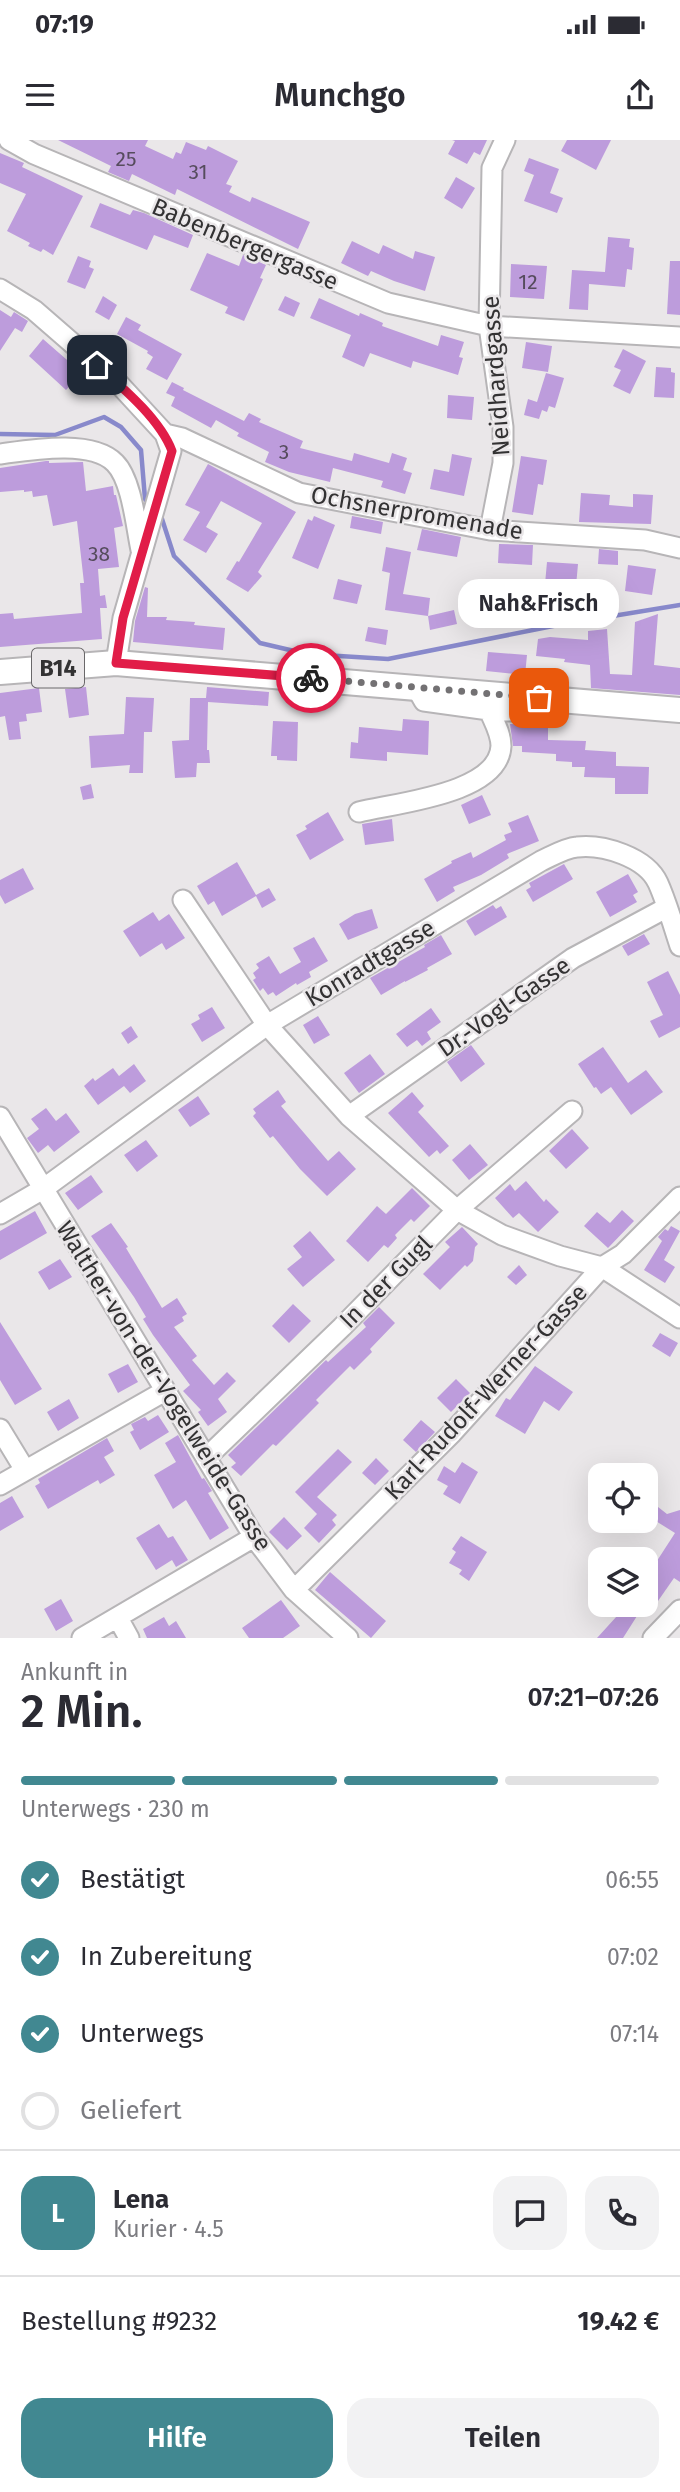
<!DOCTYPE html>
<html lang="de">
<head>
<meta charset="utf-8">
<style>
  :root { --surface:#fff; --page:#f2f2f3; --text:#2b2b33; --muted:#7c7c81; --line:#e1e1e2; --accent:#418891 }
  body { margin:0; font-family:"Fira Sans",sans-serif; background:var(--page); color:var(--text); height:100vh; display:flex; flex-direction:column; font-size:26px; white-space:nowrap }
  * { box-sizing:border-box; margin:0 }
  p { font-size:23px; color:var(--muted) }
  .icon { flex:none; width:38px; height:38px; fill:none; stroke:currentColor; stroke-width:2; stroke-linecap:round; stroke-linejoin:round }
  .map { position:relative; height:1498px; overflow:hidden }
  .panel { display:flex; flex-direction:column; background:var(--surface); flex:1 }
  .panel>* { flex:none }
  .fabs { position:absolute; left:588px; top:1323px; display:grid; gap:14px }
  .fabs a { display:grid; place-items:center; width:70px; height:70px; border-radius:14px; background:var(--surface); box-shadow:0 7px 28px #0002; font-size:35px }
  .pin { position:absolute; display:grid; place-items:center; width:60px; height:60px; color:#fff; margin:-30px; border-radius:14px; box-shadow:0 4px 10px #0006 }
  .courier { position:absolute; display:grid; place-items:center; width:70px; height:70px; margin:-35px; border:5px solid #e11d48; border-radius:50%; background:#fff; color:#222; box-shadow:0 2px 9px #0007 }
  .bubble { position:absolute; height:49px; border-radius:21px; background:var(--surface); box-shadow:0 7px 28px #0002; font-size:23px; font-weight:600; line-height:49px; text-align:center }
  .head em { font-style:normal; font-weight:600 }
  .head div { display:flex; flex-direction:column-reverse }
  .head { display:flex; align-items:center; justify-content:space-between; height:119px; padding:0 21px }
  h1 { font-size:46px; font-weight:600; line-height:52px }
  .bar { display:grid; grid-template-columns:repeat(4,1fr); gap:10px 7px; align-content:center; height:84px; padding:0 21px }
  .bar i { height:9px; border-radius:5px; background:var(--line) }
  .bar .on { background:var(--accent) }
  .bar p { grid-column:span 4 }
  .line { display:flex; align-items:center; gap:18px; padding:0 21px; border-top:2px solid var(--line) }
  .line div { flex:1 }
  .round { display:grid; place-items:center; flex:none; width:74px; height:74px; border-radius:21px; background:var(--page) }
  ol { padding:0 21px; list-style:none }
  li { display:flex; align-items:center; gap:21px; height:77px }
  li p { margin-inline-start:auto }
  li .icon { padding:7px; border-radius:50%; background:var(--accent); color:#fff; stroke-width:4 }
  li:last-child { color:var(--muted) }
  li i { width:38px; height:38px; border:4px solid var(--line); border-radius:50% }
  .action { display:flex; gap:14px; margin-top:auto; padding:14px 21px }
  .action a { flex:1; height:80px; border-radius:21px; background:var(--accent); color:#fff; font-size:28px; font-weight:600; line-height:80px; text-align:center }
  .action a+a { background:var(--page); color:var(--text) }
  .status { display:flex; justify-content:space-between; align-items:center; height:49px; padding:0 35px; background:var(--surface); direction:ltr }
  .status svg { height:19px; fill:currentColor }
  header { display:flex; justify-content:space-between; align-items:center; height:91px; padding:0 21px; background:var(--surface); font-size:32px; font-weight:600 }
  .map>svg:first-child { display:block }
</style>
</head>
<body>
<div class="status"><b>07:19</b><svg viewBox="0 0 49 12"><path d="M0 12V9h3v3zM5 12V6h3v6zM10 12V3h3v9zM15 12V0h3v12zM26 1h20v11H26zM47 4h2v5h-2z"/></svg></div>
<header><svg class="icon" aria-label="menu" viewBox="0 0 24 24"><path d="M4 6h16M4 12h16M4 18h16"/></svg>Munchgo<svg class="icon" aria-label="share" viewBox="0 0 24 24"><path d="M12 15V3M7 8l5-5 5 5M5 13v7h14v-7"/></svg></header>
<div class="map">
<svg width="680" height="1498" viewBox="0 0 680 1498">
  <rect width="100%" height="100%" fill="#eae7e9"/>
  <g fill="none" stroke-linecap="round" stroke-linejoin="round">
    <path stroke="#8889cb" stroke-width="4.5" d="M0,294L55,295L104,277L121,287L141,310L145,359L150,365
      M158,374L162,379L174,416L260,503L307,514L388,519L558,485L680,465"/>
  </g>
  <path fill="#bd9cdc" d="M58,0H148L145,6L173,19L176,12L181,14L186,2L206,10L208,6L238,21L226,44L232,46L229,52L250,62L252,57L310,82L298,109L177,49L175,55L132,34L129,41L108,32L111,26Z
    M452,0H487L480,15L474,12L467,24L448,14L455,1Z
    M567,0H611L596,30L561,11Z
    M0,13L24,23L22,27L83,56L53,115L43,109L41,112L28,106L30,103L7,91L26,54L0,43Z
    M529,18L559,29L550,53L563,58L557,73L524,61L534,35L524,31Z
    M456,37L475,48L462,69L444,58Z
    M100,63L130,75L133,70L144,73L193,95L188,108L154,95L147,110L90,87Z
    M608,97L630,99L629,107L634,108L632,130L627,129L625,147L589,144L588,170L569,169L572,130L605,132Z
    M352,101L379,114L383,105L413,119L415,111L435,117L425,151L394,141L371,131L368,136L341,123Z
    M207,113L239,126L243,115L266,125L260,138L263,139L244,181L225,173L228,167L190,150Z
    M78,116L91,121L89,127L94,129L85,149L67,142Z
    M670,121H680V175L667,174Z
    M511,124L547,126L544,159L510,157Z
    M103,156L117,165L109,180L95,172Z
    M285,156L300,163L294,177L278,170Z
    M319,158L359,176L360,173L383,183L382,186L438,206L441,195L464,202L459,217L463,218L458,235L413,221L411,228L370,213L364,227L342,217L351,195L310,178Z
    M0,170L11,177L14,172L28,181L22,192L15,188L0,211Z
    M126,177L141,185L138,190L182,214L167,240L146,229L153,217L147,213L148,211L117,194Z
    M43,199L82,233L66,250L29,216Z
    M526,202L552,206L548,232L522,228Z
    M623,209L646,221L630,254L613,246L621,230L614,227Z
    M656,227L671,228V232L675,233L674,258L654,257Z
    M546,233L564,238L555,268L549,266L547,272L542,270L539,279L524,275L528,259L537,262Z
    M172,242L184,248L183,250L244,281L249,273L261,279L259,282L303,301L300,308L352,321L354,313L389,323L392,313L407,318L403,330L412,333L405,354L381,347L383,341L333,328L330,342L289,332L265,322L269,312L237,296L239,293L216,280L211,288L171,266L175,257L166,253Z
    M448,255L474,257L472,280L447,278Z
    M452,314L472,318L464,356L430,349L434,329L449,332Z
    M521,316L547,320L543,345L538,344L533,375L512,372Z
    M46,321H49V323L83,322L86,351L113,346L114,355H116L123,386L114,388L119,427L98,429L100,456L105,455L107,468H100L102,499L0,507V474L13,473L14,479L82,473L80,443H84L77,381L53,386L47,355L33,357L32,351L24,352V350L0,352V328Z
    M208,324L296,372L258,432L262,436L248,452L226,439L237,421L239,422L262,383L221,361L206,387L218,394L206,413L183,400L200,372L185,365Z
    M581,353L610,355L609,365L633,367V354L653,355L651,384L579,382Z
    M314,376L335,385L318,429L292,418L308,379L312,381Z
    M352,376L383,382L381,394L350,388Z
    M422,389L461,397L457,417L417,410Z
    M499,404L533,405L532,425L498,423Z
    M386,407L411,412L403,454L430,458L428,476L385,470L390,433L382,431Z
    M599,409L618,411V425L598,424Z
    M547,422L578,424L576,446L545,444Z
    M628,425L656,429L652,455L625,451Z
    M338,439L362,445L357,464L333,459Z
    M145,447L148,448L147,477H167L166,480L195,482L194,485L225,488L223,510L133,502L135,481Z
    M454,470L457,484L430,490L428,476Z
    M658,474L654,525L680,528V555L591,548L590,525L564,522L565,519L536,516L538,499L550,497L588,500V491L607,489L610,534L632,535L635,482Z
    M368,487L388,490L386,505L365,501Z
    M488,512L527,515L525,535L486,531Z
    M86,547L89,575L69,578L65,549Z
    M207,547L269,552L268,566L208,562L207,610H209L210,623H197L196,637L175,638L172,601L189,600L190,558H206Z
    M39,548L42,572L26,574L27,581L19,582L21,599L9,600L5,576L0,577V553Z
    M126,557L154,558L152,592H144L143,633H129L130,625L91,628L89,596L124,594Z
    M403,579L429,581L428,615L387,612V621L350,618L351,602L358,603L359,587L402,591Z
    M273,581L298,582L297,621L277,620V616H271Z
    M510,584L548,585V600L586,601L585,610L616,612V626L649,627L648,654H615V638L584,637L585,627H572V622L556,621V614L522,612V606H513Z
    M91,644L94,658L83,660L80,647Z
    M482,655L491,675L469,684L461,665Z
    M328,672L344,700L310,720L296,695L307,689L305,686Z
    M528,675L539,701L507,714L509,718L481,735L453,747L455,751L437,762L424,739L452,723L451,721L471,712L473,718L506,700L504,695L512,692L508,683Z
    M392,679L394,701L365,705L362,684Z
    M237,722L256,755L269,748L276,760L262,768L256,756L222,776L214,761L208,765L197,746Z
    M564,724L573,739L533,762L526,750L531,747L529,743Z
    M23,728L34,749L5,764L0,755V740Z
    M628,734L638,752L633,755L637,762L610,777L596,752Z
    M493,765L496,769L501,766L507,777L475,796L466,781Z
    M372,769L378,788L348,800L339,784L355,774Z
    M153,772L159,781L169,774L185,798L166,810L162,803L140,817L123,791Z
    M644,794L650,804L628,816L622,806Z
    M441,795L452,814L427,828L428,830L405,842V841L381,855L370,838L425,807L424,805Z
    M314,797L328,821L309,832L311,837L297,845L296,843L276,856L273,852L268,855L263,848L260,851L253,840L256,838L253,833L259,828L256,824L269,816L280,834L301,822L293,808Z
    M668,831L680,855V887L659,898L650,881L663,875L647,842Z
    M212,867L225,888L202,902L191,884L200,879L198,875Z
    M431,868L441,882L427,892L431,899L422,906L417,900L407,907L396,894Z
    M318,876L330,895L314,904L303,885Z
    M131,886L138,897L128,904L121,893Z
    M471,905L485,924L461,942L447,922Z
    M603,907L628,943L646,930L663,952L631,975L611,947L601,954L596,947L594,948L578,924Z
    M370,914L385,934L359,953L344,933Z
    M134,924L146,941L130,953L124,946L98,965L84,946L93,938L95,941L113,928L119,936Z
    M278,950L286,962L281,966L328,1021L339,1011L356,1029L327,1056L300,1029L273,996L270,998L253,976L256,973L253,969Z
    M412,952L424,966L418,972L449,1006L440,1014L437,1010L429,1017L388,973Z
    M198,956L210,974L190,987L178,970Z
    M46,968L56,981L66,973L80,992L54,1012L48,1005L38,1013L27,998L39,989L31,979Z
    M572,989L589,1008L566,1029L549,1011Z
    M146,1000L158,1016L137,1032L124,1015Z
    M470,1004L488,1025L469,1040L452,1020Z
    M91,1035L103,1052L78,1070L65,1053Z
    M526,1041L544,1062L546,1059L559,1072L538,1092L519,1073L513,1078L495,1058L510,1044L515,1051Z
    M412,1048L430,1066L414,1082L411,1079L395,1095L397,1098L388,1108L384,1105L368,1122L346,1101L377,1066L386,1074Z
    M622,1070L634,1081L608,1108L584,1086L597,1072L610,1083Z
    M35,1071L47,1093L0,1120V1091Z
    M111,1083L128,1107L126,1108L162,1168L177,1158L187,1174L182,1177L184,1181L174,1187L197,1216L192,1220L214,1245L227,1232L236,1241L218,1259L227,1272L208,1286L198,1272L201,1270L183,1251L190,1245L153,1195L143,1179L146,1177L134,1157L91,1096Z
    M671,1086L680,1091L664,1120L675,1127L665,1143L644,1130L662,1101L658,1097L665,1089L668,1091Z
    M462,1087L478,1104L475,1107L473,1121L467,1127L465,1125L440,1150L423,1134L450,1107L445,1102Z
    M310,1091L335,1120L303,1147L287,1129L302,1117L293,1106Z
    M60,1119L72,1137L49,1150L38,1132Z
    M519,1125L527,1135L516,1145L507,1137Z
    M293,1164L311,1181L289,1203L272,1186Z
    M379,1167L395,1183L370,1209L372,1212L354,1230L350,1226L316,1260L319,1263L276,1306L273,1304L241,1336L231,1327L236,1323L228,1315L326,1220L328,1222L366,1187L363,1183Z
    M0,1182L42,1249L15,1265L0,1240Z
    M660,1193L678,1203L670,1217L652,1206Z
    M128,1224L138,1242L118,1253L108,1234Z
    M535,1226L573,1252L559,1271L544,1261L525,1294L495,1276L506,1258L510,1260Z
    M456,1239L470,1253L451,1272L437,1258Z
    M69,1259L79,1278L58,1291L47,1272Z
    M158,1275L169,1292L140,1310L130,1292L134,1290L131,1284L145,1277L148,1281Z
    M421,1280L435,1292L416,1312L403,1300Z
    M178,1295L202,1339L204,1338L212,1351L208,1353L229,1388L210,1400L186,1360L173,1369L154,1335L176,1322L165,1303Z
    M107,1298L114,1311L104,1317L115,1335L100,1344L98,1340L48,1369L35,1346L40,1343L38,1339Z
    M338,1309L352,1322L317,1357L337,1375L332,1380L336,1385L319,1403L304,1388L317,1374L295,1352Z
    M376,1318L389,1331L375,1345L362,1333Z
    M462,1322L478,1332L460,1364L443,1354L448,1346L437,1340L444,1326L455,1333Z
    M12,1356L24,1377L0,1391V1363Z
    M658,1367L667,1374L680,1370V1442L674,1438L658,1461L646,1453V1423L653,1427L675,1393L651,1378Z
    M284,1377L302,1396L287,1410L269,1392Z
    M159,1384L168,1398L173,1396L188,1420L176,1427L172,1420L156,1430L136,1398Z
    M461,1396L487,1412L469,1441L459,1434L462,1430L449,1423L456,1412L452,1409Z
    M330,1432L386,1481L371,1498L315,1450Z
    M61,1459L73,1481L56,1491L44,1469Z
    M281,1460L300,1486L283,1498H249L242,1488Z
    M599,1465H644L623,1498H597L617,1476Z
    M164,1477L169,1486L176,1481L186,1498H147L143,1489Z"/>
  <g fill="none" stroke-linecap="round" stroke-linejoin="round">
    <g stroke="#b7b5b7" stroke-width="23">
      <path id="minor" d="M9,0L34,14L388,163L489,186L680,197
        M0,149L34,170L118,243L165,294L171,311L123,478L116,523
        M165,294L182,298L299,353L490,390L645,400L680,408
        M0,314C30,310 92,299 115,323C132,340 136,387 141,410
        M490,390L503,323V287L489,186L492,28L505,0
        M489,570C512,571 521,575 539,558
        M359,672C395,663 499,654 501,606C501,593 494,582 489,570L424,561L416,547
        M183,760L267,885L349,976L457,1070L502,1095L560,1116L602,1127L680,1178
        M349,976L573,818L666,768
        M0,977L254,1397L294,1450L348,1498
        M0,1074L43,1049L267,885L541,721C552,716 565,708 577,707C603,704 646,717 658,743C667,763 673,785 680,806
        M0,1289L25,1330
        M206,1318L342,1187L457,1070L572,971
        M0,1345L165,1251
        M294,1450L452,1293L602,1127L623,1114L680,1057
        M118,1478L129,1498
        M82,1498L254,1397
        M653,1498L680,1470"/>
    </g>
    <g stroke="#b7b5b7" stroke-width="28">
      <path id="major" d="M0,532L116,523L680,570"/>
    </g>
    <use href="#minor" stroke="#fff" stroke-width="19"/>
    <use href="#major" stroke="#fff" stroke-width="24"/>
  </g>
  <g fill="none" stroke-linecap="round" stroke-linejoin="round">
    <path stroke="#737173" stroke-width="7" stroke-dasharray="0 12.6" d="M311,538L539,558"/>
    <path stroke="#e11d48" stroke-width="9" d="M97,225C123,248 160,279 172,311L123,478L116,523L311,538"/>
  </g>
  <g text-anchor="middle" stroke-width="5" stroke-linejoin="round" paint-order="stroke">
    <g font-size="21" fill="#564c5d">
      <text x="126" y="26">25</text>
      <text x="198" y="39">31</text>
      <text x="528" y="149">12</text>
      <text x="284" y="319">3</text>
      <text x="99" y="421">38</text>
    </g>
    <rect fill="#eae7e9" stroke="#6a686a" stroke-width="2" x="32" y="508.5" width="52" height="39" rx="5"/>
    <g font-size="23" font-weight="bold" fill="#333233">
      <text x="58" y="536">B14</text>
    </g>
    <g font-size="24" fill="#333233" stroke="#eae7e9">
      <text transform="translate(245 104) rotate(23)" y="8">Babenbergergasse</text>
      <text transform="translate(496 236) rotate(-94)" y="8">Neidhardgasse</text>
      <text transform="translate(417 373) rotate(10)" y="8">Ochsnerpromenade</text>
      <text transform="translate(370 823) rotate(-31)" y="8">Konradtgasse</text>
      <text transform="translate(504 867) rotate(-35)" y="8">Dr.-Vogl-Gasse</text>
      <text transform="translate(386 1142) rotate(-45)" y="8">In der Gugl</text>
      <text transform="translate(164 1246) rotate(58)" y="8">Walther-von-der-Vogelweide-Gasse</text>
      <text transform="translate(486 1252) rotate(-47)" y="8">Karl-Rudolf-Werner-Gasse</text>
    </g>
  </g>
</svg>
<div class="fabs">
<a><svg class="icon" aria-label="locate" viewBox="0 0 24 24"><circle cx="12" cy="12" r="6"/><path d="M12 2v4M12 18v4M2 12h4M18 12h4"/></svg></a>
<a><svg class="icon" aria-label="layers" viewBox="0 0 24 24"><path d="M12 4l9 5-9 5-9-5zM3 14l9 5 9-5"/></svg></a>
</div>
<div class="pin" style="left:539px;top:558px;background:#ea580c"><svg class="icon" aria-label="bag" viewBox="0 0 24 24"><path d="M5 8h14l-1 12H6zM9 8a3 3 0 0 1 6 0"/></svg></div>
<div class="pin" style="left:97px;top:225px;background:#1f2937"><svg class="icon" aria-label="home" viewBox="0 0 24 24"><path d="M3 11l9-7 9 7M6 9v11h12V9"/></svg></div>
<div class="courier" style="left:311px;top:538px"><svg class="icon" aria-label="bike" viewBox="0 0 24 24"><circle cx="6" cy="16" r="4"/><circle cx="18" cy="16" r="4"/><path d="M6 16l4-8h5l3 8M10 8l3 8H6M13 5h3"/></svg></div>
<div class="bubble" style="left:458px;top:439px;width:161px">Nah&amp;Frisch</div>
</div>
<section class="panel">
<div class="head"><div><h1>2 Min.</h1><p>Ankunft in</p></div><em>07:21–07:26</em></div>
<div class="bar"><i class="on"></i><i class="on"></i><i class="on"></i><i></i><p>Unterwegs · 230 m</p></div>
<ol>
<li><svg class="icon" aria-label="check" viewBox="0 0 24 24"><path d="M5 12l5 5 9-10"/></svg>Bestätigt<p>06:55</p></li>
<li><svg class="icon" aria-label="check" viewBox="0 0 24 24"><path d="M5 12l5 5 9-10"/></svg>In Zubereitung<p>07:02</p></li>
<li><svg class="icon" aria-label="check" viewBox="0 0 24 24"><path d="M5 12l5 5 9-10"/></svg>Unterwegs<p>07:14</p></li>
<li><i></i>Geliefert</li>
</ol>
<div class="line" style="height:126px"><b class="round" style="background:var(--accent);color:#fff">L</b><div><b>Lena</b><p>Kurier · 4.5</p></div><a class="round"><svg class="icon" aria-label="chat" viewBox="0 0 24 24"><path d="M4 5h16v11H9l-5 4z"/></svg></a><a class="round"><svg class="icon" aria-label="phone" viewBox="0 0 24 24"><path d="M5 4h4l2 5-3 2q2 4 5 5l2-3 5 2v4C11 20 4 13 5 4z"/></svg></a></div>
<div class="line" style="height:91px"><div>Bestellung #9232</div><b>19.42 €</b></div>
<div class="action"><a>Hilfe</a><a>Teilen</a></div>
</section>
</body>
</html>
